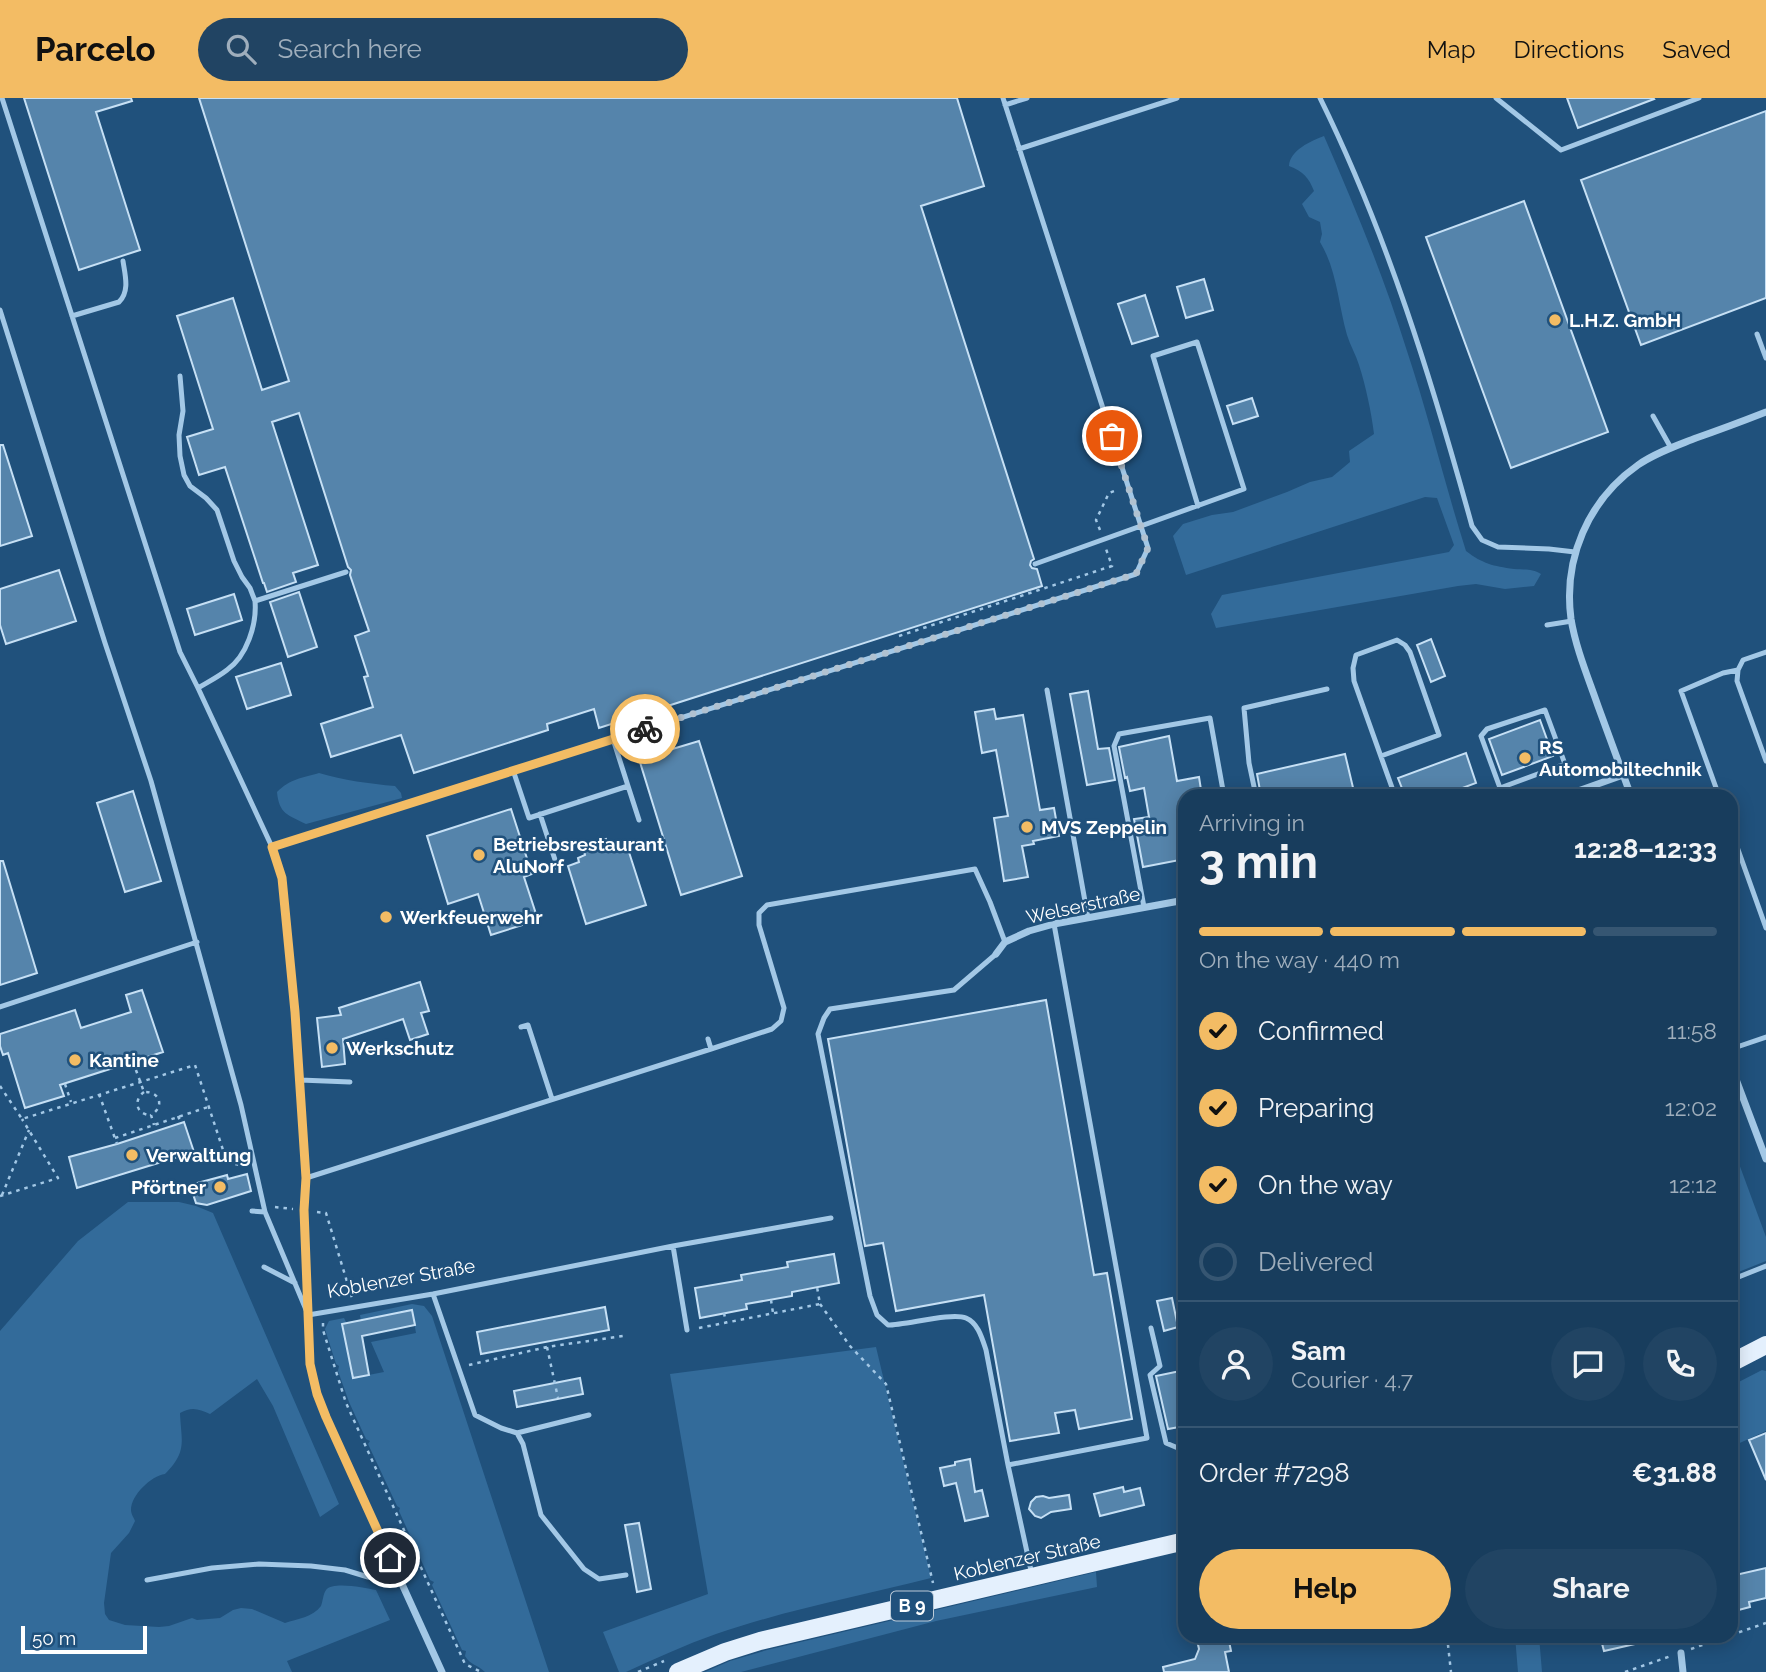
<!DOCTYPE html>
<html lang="en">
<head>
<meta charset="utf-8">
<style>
  :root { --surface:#183d5d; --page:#214463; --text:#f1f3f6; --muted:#9faebc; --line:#365672; --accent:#f3bc64 }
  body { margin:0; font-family:Raleway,sans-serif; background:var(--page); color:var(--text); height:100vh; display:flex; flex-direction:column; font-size:26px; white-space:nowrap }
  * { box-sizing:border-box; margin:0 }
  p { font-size:23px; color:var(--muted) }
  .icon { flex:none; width:38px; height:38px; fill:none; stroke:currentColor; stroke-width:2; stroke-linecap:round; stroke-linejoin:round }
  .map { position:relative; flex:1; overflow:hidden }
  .panel { position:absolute; left:1178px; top:691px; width:560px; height:854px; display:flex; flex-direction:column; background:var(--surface); border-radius:21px; box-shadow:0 4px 18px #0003,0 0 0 2px var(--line) }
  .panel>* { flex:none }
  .scale { position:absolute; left:21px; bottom:18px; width:126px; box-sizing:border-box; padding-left:7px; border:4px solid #fff; border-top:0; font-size:19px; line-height:24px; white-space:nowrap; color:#fff; -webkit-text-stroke:5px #20517c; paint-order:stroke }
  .pin { position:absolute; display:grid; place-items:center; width:60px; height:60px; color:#fff; margin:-30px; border:4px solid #fff; border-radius:50%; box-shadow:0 2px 7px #0007 }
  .courier { position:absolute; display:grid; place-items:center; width:70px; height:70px; margin:-35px; border:5px solid #f3bc64; border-radius:50%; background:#fff; color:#222; box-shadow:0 2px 9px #0007 }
  .summary em { font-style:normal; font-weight:700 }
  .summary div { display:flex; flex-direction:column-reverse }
  .summary { display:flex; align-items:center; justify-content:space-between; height:119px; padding:0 21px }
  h1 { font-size:46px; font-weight:700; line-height:52px }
  .bar { display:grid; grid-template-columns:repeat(4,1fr); gap:10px 7px; align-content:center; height:84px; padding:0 21px }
  .bar i { height:9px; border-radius:5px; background:var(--line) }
  .bar .current { background:var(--accent) }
  .bar p { grid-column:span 4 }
  .line { display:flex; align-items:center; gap:18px; padding:0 21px; border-top:2px solid var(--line) }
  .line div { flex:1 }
  .round { display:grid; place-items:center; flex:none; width:74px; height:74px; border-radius:37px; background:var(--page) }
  ol { padding:0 21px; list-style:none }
  li { display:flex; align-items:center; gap:21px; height:77px }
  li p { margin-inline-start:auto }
  li .icon { padding:7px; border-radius:50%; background:var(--accent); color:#111; stroke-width:4 }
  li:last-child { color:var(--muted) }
  li i { width:38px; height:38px; border:4px solid var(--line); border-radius:50% }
  .button { display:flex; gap:14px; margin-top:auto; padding:14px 21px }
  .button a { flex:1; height:80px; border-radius:42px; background:var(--accent); color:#111; font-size:28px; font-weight:700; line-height:80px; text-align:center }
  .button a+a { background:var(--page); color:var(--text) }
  header { display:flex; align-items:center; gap:42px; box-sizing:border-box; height:98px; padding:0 35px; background:var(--accent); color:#111 }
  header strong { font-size:33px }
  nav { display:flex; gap:38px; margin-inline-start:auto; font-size:24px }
  .search { width:490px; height:63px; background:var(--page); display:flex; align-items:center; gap:18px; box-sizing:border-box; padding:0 24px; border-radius:38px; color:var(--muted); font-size:26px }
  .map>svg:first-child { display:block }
</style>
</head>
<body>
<header>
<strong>Parcelo</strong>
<div class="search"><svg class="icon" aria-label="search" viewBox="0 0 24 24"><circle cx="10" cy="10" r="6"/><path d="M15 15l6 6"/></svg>Search here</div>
<nav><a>Map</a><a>Directions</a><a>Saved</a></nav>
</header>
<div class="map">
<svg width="1766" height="1574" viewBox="0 0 1766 1574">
  <rect width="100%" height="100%" fill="#20517c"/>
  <path fill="#336b9a" d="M1324,38C1355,109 1384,179 1407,253C1429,319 1445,387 1466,453C1483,466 1493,468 1514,471C1524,472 1532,470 1541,476L1534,488L1505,491L1476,486L1458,488L1216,530L1211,516L1222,497L1449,454L1454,447L1437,400L1425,399L1186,477L1173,438L1183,426L1212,417L1233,414L1287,394L1310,384L1332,379L1350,364L1349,353L1374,336C1371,313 1366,289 1359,267C1356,257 1350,247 1347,237C1338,205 1337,172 1320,144L1322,136L1320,124L1309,119L1302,106L1314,93C1309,80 1303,73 1289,68C1290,52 1311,43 1324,38Z
    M319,675C343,682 370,686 395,688L401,695L402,700L306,726C288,717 279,716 277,694C290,681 302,680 319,675Z
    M1731,1044L1766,1139V1163L1731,1177Z
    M128,1104H179L196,1108L213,1115L339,1406L320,1419L273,1308L257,1281L210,1316C199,1311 192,1308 180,1315C181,1343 188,1353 165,1376C151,1378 131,1397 131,1412C131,1416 134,1420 135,1423L129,1435L111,1455L104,1505L105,1516L109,1522L125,1527L159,1529L169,1528L192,1520L197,1522L220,1520L233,1512L241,1510L252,1511L285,1525C297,1521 313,1519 321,1508C323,1503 323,1496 326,1492C333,1483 365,1490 376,1492L390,1522L287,1563L292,1574H0V1233L78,1143Z
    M412,1206L424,1208L432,1218L549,1574H485C477,1566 471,1568 465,1558L466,1553L462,1552L432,1487L434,1484L430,1482L399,1413L400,1410L397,1408L368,1346L370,1343L366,1341L349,1304L338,1273L339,1268L336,1266L325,1231L329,1223L344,1220L347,1226L342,1227L353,1280L384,1274L371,1244L416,1235L412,1212L361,1223L360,1217Z
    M876,1249L931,1480C859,1498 786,1512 716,1536C685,1547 656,1560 626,1574H619L603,1534L708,1496L670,1276Z
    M1762,1272L1766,1273V1333L1731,1349V1288Z
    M1096,1474L1097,1489L936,1523L741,1574H705L730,1563L767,1552Z
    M1515,1538H1539L1542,1574H1518Z"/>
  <path fill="#5584ab" stroke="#c6e0f5" stroke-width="2" d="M24,0H131L132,3L96,14L140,152L79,172Z
    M199,0H957L984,88L921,108L1034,461L1031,463L1030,467L1032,470L1037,471L1042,488L599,630L594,611L547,626L548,632L414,675L401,637L331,659L321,626L373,609L364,579L368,578L355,538L369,533L350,477L351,472L348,469L299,315L272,324L318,467L293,475L296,484L267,494L264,485H263L225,369L199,377L187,339L213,331L177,218L233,200L262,292L289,283Z
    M1567,0H1653L1654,1L1578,30Z
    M1766,13V200L1641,247L1581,82Z
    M1524,103L1608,334L1511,370L1426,139Z
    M1204,181L1213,212L1186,220L1177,189Z
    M1145,197L1158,238L1132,246L1118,206Z
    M1252,300L1258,318L1233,326L1227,308Z
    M0,347H3L32,438L0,448Z
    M59,472L76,523L6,546L0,527V491Z
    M299,494L317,549L288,559L270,504Z
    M234,496L242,522L195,537L187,511Z
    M1431,541L1445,578L1431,584L1417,547Z
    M281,565L291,597L247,611L236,579Z
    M1088,593L1098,651L1109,650L1115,682L1087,687L1070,596Z
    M994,611L996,621L1023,617L1040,712L1054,710L1059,738L1033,743L1034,746L1022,748L1028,779L1004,783L994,720L1008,718L996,652L982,655L975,614Z
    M1540,622L1553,658L1502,677L1489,641Z
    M1169,638L1177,683L1199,679L1202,698H1185V761L1143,769L1134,721L1149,719L1144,690L1130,693L1127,679L1125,680L1119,649Z
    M699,643L742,778L681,797L639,661Z
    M1466,655L1476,685L1441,698H1405L1398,680Z
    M1345,656L1355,698H1261L1257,676Z
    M133,693L161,783L125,794L97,705Z
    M511,711L532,776L524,779L538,822L491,837L478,796L448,806L427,738Z
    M606,741L610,754L627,748L646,807L586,826L568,768L579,764L578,760L585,757L583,749Z
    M0,763H3L37,875L0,887Z
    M420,884L429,913L421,915L428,936L410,942L403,921L343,941L345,966L322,969L317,920L341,917L339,910Z
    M142,892L163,954L60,987L64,998L25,1010L8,955L3,957L0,948V936L75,912L81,930L131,914L126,897Z
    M1046,902L1094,1177L1107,1175L1132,1321L1079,1331L1075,1312L1055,1315L1059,1335L1010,1343L984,1197L896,1213L883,1145L865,1148L828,941Z
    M184,1024L194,1054L77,1090L69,1059L117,1046Z
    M247,1076L251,1093L207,1107L196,1105L190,1087L227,1077L228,1081Z
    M834,1156L839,1185L792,1194V1198L746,1206L747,1211L700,1220L695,1190L742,1182L741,1177L788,1169L787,1164Z
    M1172,1200L1178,1229L1164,1233L1157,1203Z
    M605,1209L609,1232L481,1256L477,1234Z
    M412,1212L415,1227L362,1238L369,1277L353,1280L342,1226Z
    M1185,1272V1328L1168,1331L1156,1278Z
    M580,1280L583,1296L517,1309L514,1293Z
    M1766,1335V1382L1749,1342Z
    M970,1361L975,1394L982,1392L988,1418L965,1423L956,1385L944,1388L940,1370L955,1367V1364Z
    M1123,1389L1124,1394L1140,1390L1144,1407L1100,1418L1094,1396Z
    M1069,1397L1071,1411L1051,1414L1041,1420L1035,1418L1029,1411L1031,1404L1036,1399L1043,1398L1049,1400Z
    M639,1425L651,1491L637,1494L625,1427Z
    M1766,1470V1500L1749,1504L1750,1509L1731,1514V1478Z
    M1196,1538H1228L1231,1553L1225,1554L1229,1574H1164L1163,1569L1195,1561L1199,1551Z
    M1600,1538H1643L1644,1544L1604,1553Z"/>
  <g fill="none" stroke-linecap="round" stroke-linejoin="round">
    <path stroke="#a3c8e6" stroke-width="2.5" stroke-dasharray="3.5 5" stroke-linecap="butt" d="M1100,432L1096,422L1109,395L1117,392
      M899,538L1112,468L1106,451
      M133,964L144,994C160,993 165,1009 151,1017L154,1027
      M65,986L71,1004
      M0,988L22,1021L195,967L227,1064L244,1068
      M144,994C133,1002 136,1017 151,1017
      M99,996L117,1046
      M178,1018L181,1025
      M115,1040L208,1009
      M2,1097L29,1032
      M0,1098L58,1080L22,1021
      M275,1109L293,1111
      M317,1114L326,1115L352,1200
      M771,1202L773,1215
      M820,1206L850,1248L886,1286L933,1485
      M724,1215L726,1225
      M323,1225V1232L346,1305L465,1566L481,1574
      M699,1230L820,1206L817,1189
      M547,1249L558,1300
      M469,1267L547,1249L623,1238
      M1731,1537L1766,1525
      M1447,1538L1451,1574
      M1691,1551L1728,1538
      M638,1574L664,1563
      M1625,1574L1671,1558"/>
    <path stroke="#a3c8e6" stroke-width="5" d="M2,0L180,554L198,590L272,749L282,780L300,982L306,1080L305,1112L308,1217
      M1320,0C1387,136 1432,283 1472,428L1482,442L1498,449L1549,451L1575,454
      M1496,0L1561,52L1699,0
      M1005,7L1027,0
      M1019,51L1177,0
      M0,212L105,545L151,683L241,1007L265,1114L307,1214
      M72,218L119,204C130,193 125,177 123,163
      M1757,236L1766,260
      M180,278L183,313L179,337L180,358L184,377L190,388L206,400L217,412L234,463L242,479L250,490L255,503
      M1653,318L1671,350
      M1035,466C1105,441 1175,416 1244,391L1197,244L1153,258L1198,408
      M1547,527L1572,523
      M1766,554L1743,562L1738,572L1737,583L1766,663
      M198,590C208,584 218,579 227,572C247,558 257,526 255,503L346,474
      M1047,592L1088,820
      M1381,658L1439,637L1410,554L1405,547L1397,542L1356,557L1353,570L1354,583L1395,698
      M513,672L529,720L628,688L613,641
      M628,688L639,722
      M1500,690L1565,666L1545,612L1487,631L1481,638L1500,690L1503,698
      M1256,698L1249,665L1244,610L1327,591
      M1719,698L1681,593L1723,575L1738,572
      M540,716L558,771
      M1731,732L1766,830
      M272,749L1136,476L1148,450L1003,0
      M1144,809L1114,648L1119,636L1210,620L1224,698
      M996,856L954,892L830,911L824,920L818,936L870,1198L877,1217L888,1227C906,1227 952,1214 966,1220C978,1225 982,1240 986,1252L1008,1367L1147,1340L1054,826
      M0,909L197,844
      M521,929L528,927L552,1001
      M708,941L711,951
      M1731,951L1766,939
      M300,982L350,984
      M306,1080L711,951L772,931L781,923L784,910L759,827V815L767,807L975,771L990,804L1005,844
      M252,1113L265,1114
      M673,1148L687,1232
      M264,1169L295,1185
      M1731,1182L1766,1168
      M433,1196L475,1317L501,1330L517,1335L523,1346L541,1417L584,1471L599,1481L626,1477
      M308,1217L433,1196L673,1148L831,1120
      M1151,1230L1160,1268L1150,1277L1166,1345L1185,1353
      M517,1335L589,1317
      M1008,1367L1032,1477
      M147,1482L212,1470L259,1466L311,1468L345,1472L368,1479L401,1484"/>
    <path stroke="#a3c8e6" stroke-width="7" d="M1564,698L1623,677
      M1631,698C1620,668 1609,638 1598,608C1588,579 1576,551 1571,521C1563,461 1588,402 1638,367C1655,355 1676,348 1696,340C1719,332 1743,323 1766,314
      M996,856L1005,844L1029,833L1054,826L1185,802
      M1731,968L1766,1061
      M308,1217L310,1266L317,1296L326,1319L442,1574
      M1681,1555L1683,1574"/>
    <path stroke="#e4f0fd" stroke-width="18" d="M1731,1265L1766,1247
      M678,1574L725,1554L760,1543L1185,1443"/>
  </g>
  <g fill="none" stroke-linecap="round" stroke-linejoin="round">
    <path stroke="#b1c2d1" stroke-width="7" stroke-dasharray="0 12.6" d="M645,631L1136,476L1148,450L1112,338"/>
    <path stroke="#f3bc64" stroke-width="9" d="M390,1460L326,1319L317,1296L310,1266L304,1112L306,1080L295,914L282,780L272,749L645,631"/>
  </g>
  <g fill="#f3bc64" stroke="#20517c" stroke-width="2.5">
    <circle cx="1555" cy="222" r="7"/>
    <circle cx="1525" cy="660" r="7"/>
    <circle cx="1027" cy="729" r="7"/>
    <circle cx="479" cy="757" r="7"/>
    <circle cx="386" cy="819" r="7"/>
    <circle cx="332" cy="950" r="7"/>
    <circle cx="75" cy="962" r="7"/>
    <circle cx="132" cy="1057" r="7"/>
    <circle cx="220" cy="1089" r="7"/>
  </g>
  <g text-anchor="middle" stroke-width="5" stroke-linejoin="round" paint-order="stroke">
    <rect fill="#20517c" stroke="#bccbd8" stroke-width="2" x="891" y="1493.5" width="42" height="29" rx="5"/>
    <g font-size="18" font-weight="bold" fill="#fff">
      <text x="912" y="1514">B 9</text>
    </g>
    <g font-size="19" font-weight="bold" fill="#fff" stroke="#20517c" text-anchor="start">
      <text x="1569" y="229">L.H.Z. GmbH</text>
      <text x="1539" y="656">RS<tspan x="1539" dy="22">Automobiltechnik</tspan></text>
      <text x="1041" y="736">MVS Zeppelin</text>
      <text x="493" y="753">Betriebsrestaurant<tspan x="493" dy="22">AluNorf</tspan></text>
      <text x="400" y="826">Werkfeuerwehr</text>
      <text x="346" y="957">Werkschutz</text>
      <text x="89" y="969">Kantine</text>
      <text x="146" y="1064">Verwaltung</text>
      <text x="206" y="1096" text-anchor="end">Pförtner</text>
    </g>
    <g font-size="19" fill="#fff" stroke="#20517c">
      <text transform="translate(1083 807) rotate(-12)" y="7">Welserstraße</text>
      <text transform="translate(401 1180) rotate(-10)" y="7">Koblenzer Straße</text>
      <text transform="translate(1027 1459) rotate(-13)" y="7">Koblenzer Straße</text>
    </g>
  </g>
</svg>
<div class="scale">50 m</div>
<div class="pin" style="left:1112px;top:338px;background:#ea580c"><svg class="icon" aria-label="bag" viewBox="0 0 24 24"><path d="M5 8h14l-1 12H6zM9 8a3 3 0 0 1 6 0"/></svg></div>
<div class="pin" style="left:390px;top:1460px;background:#1f2937"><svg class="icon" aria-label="home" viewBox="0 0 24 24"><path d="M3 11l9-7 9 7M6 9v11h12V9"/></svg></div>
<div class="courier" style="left:645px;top:631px"><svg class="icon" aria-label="bike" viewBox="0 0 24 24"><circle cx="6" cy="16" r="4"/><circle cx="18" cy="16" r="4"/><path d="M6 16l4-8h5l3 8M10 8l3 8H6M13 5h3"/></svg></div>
<section class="panel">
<div class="summary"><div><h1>3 min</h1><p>Arriving in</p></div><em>12:28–12:33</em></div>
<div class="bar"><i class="current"></i><i class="current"></i><i class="current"></i><i></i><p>On the way · 440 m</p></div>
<ol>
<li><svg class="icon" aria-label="check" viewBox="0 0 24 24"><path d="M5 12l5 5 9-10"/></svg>Confirmed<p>11:58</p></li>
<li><svg class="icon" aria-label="check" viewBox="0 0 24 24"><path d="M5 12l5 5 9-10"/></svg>Preparing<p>12:02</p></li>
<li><svg class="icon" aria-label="check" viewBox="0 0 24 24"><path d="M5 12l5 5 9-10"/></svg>On the way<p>12:12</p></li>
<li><i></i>Delivered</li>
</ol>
<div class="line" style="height:126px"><a class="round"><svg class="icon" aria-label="person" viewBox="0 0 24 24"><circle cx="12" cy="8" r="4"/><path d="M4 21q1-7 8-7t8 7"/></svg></a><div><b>Sam</b><p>Courier · 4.7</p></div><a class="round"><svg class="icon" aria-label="chat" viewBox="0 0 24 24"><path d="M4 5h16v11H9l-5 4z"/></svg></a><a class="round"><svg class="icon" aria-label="phone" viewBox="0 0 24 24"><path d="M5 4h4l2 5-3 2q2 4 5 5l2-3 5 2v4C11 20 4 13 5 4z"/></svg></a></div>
<div class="line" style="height:91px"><div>Order #7298</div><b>€31.88</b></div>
<div class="button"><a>Help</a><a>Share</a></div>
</section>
</div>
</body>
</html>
